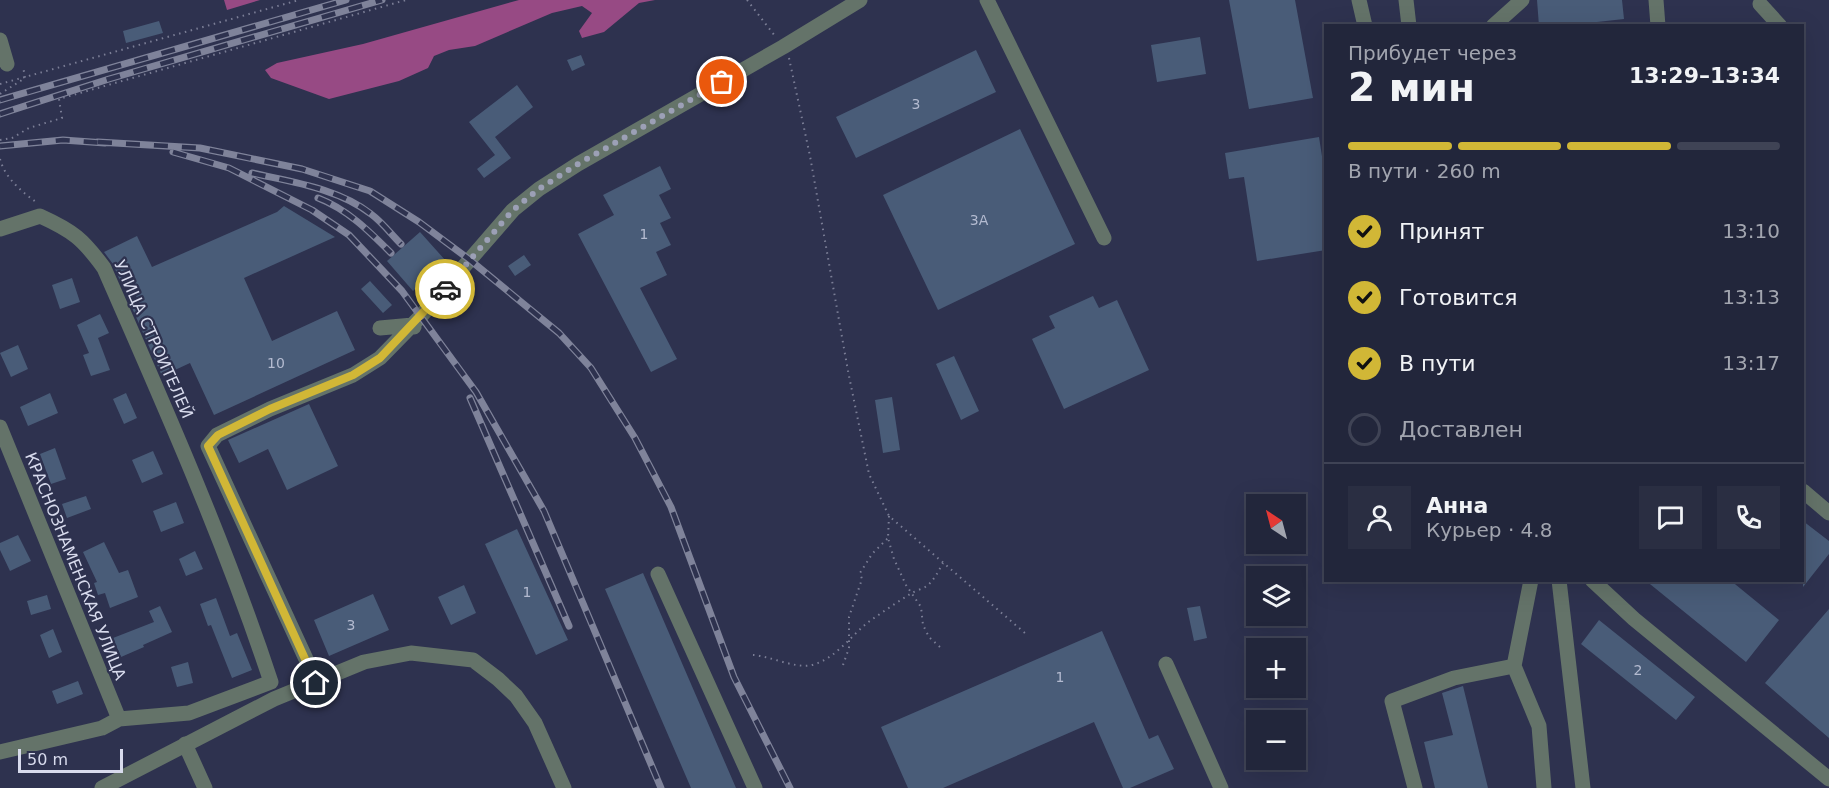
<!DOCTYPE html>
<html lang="ru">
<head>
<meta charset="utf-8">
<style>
  :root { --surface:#22263b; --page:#2a2e42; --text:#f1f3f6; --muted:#a2a5af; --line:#3f4355; --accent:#d1b736 }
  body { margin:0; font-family:"DejaVu Sans",sans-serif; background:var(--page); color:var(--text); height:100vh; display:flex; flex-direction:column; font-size:22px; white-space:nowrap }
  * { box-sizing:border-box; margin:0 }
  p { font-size:20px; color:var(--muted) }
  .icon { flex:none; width:33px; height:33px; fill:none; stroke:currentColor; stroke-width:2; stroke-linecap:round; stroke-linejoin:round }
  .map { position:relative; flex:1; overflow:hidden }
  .sheet { position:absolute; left:1324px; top:24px; width:480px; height:558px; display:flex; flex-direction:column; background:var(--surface); border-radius:0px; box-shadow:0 6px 24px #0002,0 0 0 2px var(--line) }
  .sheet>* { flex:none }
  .needle { width:39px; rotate:324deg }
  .fabs { position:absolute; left:1246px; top:494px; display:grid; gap:12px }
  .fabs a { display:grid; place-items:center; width:60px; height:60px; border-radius:0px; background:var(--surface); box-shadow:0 6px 24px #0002,0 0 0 2px var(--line); font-size:30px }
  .scale { position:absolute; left:18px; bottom:15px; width:105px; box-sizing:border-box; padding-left:6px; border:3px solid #d8dbed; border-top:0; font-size:16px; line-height:21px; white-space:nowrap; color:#d8dbed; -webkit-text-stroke:4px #2e324f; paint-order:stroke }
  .pin { position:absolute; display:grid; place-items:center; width:51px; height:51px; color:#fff; margin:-26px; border:3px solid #fff; border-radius:50%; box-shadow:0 2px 6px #0007 }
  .courier { position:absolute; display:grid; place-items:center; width:60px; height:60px; margin:-30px; border:4px solid #d1b736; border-radius:50%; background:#fff; color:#222; box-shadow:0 2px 8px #0007 }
  .head em { font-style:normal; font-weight:800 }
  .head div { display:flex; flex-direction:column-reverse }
  .head { display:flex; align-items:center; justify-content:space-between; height:102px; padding:0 24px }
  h1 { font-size:39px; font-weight:800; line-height:45px }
  .bar { display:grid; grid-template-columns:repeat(4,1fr); gap:9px 6px; align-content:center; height:72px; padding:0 24px }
  .bar i { height:8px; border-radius:4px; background:var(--line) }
  .bar .selected { background:var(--accent) }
  .bar p { grid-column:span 4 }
  .line { display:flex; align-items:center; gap:15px; padding:0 24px; border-top:2px solid var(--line) }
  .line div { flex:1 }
  .round { display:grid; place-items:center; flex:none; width:63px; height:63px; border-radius:0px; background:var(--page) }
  ol { padding:0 24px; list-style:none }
  li { display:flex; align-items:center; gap:18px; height:66px }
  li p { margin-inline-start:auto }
  li .icon { padding:6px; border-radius:50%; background:var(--accent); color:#111; stroke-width:4 }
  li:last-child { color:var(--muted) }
  li i { width:33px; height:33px; border:3px solid var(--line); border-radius:50% }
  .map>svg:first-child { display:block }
</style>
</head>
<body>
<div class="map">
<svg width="1829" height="788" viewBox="0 0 1829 788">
  <rect width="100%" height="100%" fill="#2e324f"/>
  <path fill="#974a84" d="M224,0H260L227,10Z
    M519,0H655L639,3L604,32L582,38L579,31L592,13L582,6L552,13L475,46L449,50L434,56L428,68L399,81L329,99L271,78L265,70L277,63L363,44Z"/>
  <path fill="#495c78" d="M1229,0H1295L1313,98L1249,109Z
    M1537,0H1622L1624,19L1561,26H1539Z
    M159,21L163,33L126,43L123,31Z
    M1200,37L1206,74L1157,82L1151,45Z
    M976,50L996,92L856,158L836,117Z
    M581,55L585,65L572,71L567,60Z
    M517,85L533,107L495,137L511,158L484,178L477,169L495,155L469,122Z
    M1020,129L1075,244L938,310L883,195Z
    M1319,137L1326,182V250L1257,261L1244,177L1229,179L1225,153Z
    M660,166L671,189L659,195L671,218L660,223L671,245L656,252L667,275L640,288L677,359L651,372L578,234L614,215L603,195Z
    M284,206L335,237L244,278L272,341L337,311L355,350L214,415L190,363L162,376L129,301L137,298L131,285L123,288L113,264L104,252L137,236L152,267L277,212Z
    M420,232L446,261L413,291L387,261Z
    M524,255L531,265L515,276L508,266Z
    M72,278L80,302L60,309L52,285Z
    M370,281L392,305L383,313L361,289Z
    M1093,296L1099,308L1117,300L1149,370L1064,409L1032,339L1055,328L1049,316Z
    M100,314L109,333L98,338L110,370L91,376L83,355L89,353L77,325Z
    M18,345L28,369L11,377L0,353Z
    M954,356L979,411L961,420L936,364Z
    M50,393L58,413L28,426L20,407Z
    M126,393L137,418L124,424L113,399Z
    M892,397L900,450L883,453L875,400Z
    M309,404L338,466L287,490L268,449L239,463L228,440Z
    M55,448L66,479L51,484L40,454Z
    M153,451L163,474L142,483L132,460Z
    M86,496L91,509L67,518L62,504Z
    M176,502L184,523L161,532L153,511Z
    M1803,521L1829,541V554L1803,587Z
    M517,529L568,640L536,655L485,544Z
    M18,535L31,561L10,571L0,550V543Z
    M104,542L119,573L128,570L138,597L110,608L105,593L98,595L94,583L97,582L83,552Z
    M195,551L203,569L186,576L179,559Z
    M643,573L736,788H691L605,589Z
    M1645,580H1730L1779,620L1746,662Z
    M464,585L476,613L451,625L438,597Z
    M373,594L389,630L329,656L314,620Z
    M47,595L51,609L31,615L27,601Z
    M216,598L230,636L237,633L252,670L232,678L211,625L208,626L200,604Z
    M160,606L172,632L143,645L144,647L121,657L113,638L154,622L149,611Z
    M1200,606L1207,638L1194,641L1187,608Z
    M1829,609V738L1765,683Z
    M1599,620L1695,697L1676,720L1581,644Z
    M53,629L62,652L49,658L40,635Z
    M1102,631L1149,739L1158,735L1174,769L1130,788H1123L1094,722L943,788H908L881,727Z
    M188,662L193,683L177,687L171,667Z
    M78,681L83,694L57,704L52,691Z
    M1463,686L1488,788H1435L1424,742L1453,735L1442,693Z"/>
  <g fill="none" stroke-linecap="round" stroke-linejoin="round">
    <path stroke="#7b7e96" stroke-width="2" stroke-dasharray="1.5 4.5" stroke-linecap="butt" d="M747,0L775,36
      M789,58L810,156L848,371L869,474L889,516L1026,634
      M0,84L299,0
      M0,94L25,78L23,66
      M0,140L12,138L29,128L62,118L59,99L406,0
      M0,159C5,178 21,191 36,202
      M889,516L888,538L894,559L906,585L921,607L923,625L929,637L941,648
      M753,655C770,656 795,669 812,665C835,659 850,637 867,623C881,613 896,603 910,594C915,591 922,589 927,586C934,580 938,572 943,563
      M843,665L849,648V617L862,579L860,573L872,554L888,538"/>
    <path stroke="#647369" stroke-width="15" d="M987,0L1104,238
      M1359,0L1365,26
      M1406,0L1409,26
      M1656,0L1658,26
      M1760,4L1780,26
      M1493,26L1522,0
      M0,40L7,64
      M0,229L40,216C73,231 83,239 104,268C164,405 224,540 271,682L189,713L119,719L102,728L0,752
      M380,328L413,325L414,327
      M0,427L119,719
      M1803,491L1829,513
      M658,574L755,788
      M1559,580L1583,788
      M1592,580L1634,619L1829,779
      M1166,664L1221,788
      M1514,666L1539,726L1544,788
      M317,683L208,446L217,435L270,409L353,375L380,358L421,316L513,210L539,189L578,164L783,47L860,0
      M185,744L205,788
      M102,788L274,699L364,662L411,653L473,660L498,679L516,696L535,723L564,788
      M1415,788L1392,701L1454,678L1514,666L1531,580"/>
    <g stroke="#7f839a" stroke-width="7">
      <path id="rail" d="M0,100L346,0
        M0,114L109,79L382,0
        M98,142L200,148L302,169L370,191L419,222L470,260L559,333L591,368L635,438L671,507L734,677L790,788
        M0,146L63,140L105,143
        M173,152L229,168L312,210L349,235L402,291L476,392L544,511L661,788
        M252,173C291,182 338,188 371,214C382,222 391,234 401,244
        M318,198C347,209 369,231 391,253
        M470,398L569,626"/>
    </g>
    <use href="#rail" stroke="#2e324f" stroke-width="4.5" stroke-dasharray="14" stroke-linecap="butt"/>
  </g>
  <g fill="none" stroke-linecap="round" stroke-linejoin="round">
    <path stroke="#9ca0b6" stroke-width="6" stroke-dasharray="0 10.8" d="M445,289L513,210L539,189L578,164L722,82"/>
    <path stroke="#d1b736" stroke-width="8" d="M316,683L208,446L218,435L270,409L353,375L380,358L445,289"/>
  </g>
  <g text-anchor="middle" stroke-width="4.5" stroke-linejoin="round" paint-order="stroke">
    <g font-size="14" fill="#b4bbd0">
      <text x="916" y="109">3</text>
      <text x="979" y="225">3А</text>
      <text x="644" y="239">1</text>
      <text x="276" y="368">10</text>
      <text x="527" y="597">1</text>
      <text x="351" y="630">3</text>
      <text x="1638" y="675">2</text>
      <text x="1060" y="682">1</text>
    </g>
    <g font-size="16" fill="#d8dbed" stroke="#2e324f">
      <text transform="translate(154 339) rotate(66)" y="6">УЛИЦА СТРОИТЕЛЕЙ</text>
      <text transform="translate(76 566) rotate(68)" y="6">КРАСНОЗНАМЕНСКАЯ УЛИЦА</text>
    </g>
  </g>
</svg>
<div class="fabs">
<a><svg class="needle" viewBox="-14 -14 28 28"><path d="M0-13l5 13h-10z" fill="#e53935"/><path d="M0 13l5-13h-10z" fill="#a2a5af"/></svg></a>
<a><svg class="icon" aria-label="layers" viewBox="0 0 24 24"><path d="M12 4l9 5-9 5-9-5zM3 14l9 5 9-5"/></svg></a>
<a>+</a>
<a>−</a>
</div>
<div class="scale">50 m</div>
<div class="pin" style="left:722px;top:82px;background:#ea580c"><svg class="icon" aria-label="bag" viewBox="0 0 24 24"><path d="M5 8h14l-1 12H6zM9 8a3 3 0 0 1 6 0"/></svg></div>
<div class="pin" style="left:316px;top:683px;background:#1f2937"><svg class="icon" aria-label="home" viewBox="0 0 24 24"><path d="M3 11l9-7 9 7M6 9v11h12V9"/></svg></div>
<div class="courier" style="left:445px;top:289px"><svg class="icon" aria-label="car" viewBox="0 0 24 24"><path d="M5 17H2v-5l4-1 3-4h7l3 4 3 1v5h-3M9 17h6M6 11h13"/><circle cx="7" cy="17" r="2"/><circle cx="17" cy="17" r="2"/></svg></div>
<section class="sheet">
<div class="head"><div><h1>2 мин</h1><p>Прибудет через</p></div><em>13:29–13:34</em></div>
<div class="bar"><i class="selected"></i><i class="selected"></i><i class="selected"></i><i></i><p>В пути · 260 m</p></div>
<ol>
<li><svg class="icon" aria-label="check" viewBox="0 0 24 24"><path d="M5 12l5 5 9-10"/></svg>Принят<p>13:10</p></li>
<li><svg class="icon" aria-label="check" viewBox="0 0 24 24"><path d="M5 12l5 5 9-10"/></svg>Готовится<p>13:13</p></li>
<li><svg class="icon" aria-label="check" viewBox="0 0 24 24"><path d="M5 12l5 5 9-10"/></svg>В пути<p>13:17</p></li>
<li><i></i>Доставлен</li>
</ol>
<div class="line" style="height:108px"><a class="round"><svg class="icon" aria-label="person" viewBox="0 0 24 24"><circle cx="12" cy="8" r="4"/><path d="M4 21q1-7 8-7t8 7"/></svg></a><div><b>Анна</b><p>Курьер · 4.8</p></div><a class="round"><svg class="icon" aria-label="chat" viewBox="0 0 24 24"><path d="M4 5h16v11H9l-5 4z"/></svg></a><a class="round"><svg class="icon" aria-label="phone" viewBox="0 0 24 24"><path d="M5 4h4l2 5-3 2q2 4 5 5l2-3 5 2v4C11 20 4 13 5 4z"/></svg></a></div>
</section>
</div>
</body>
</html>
